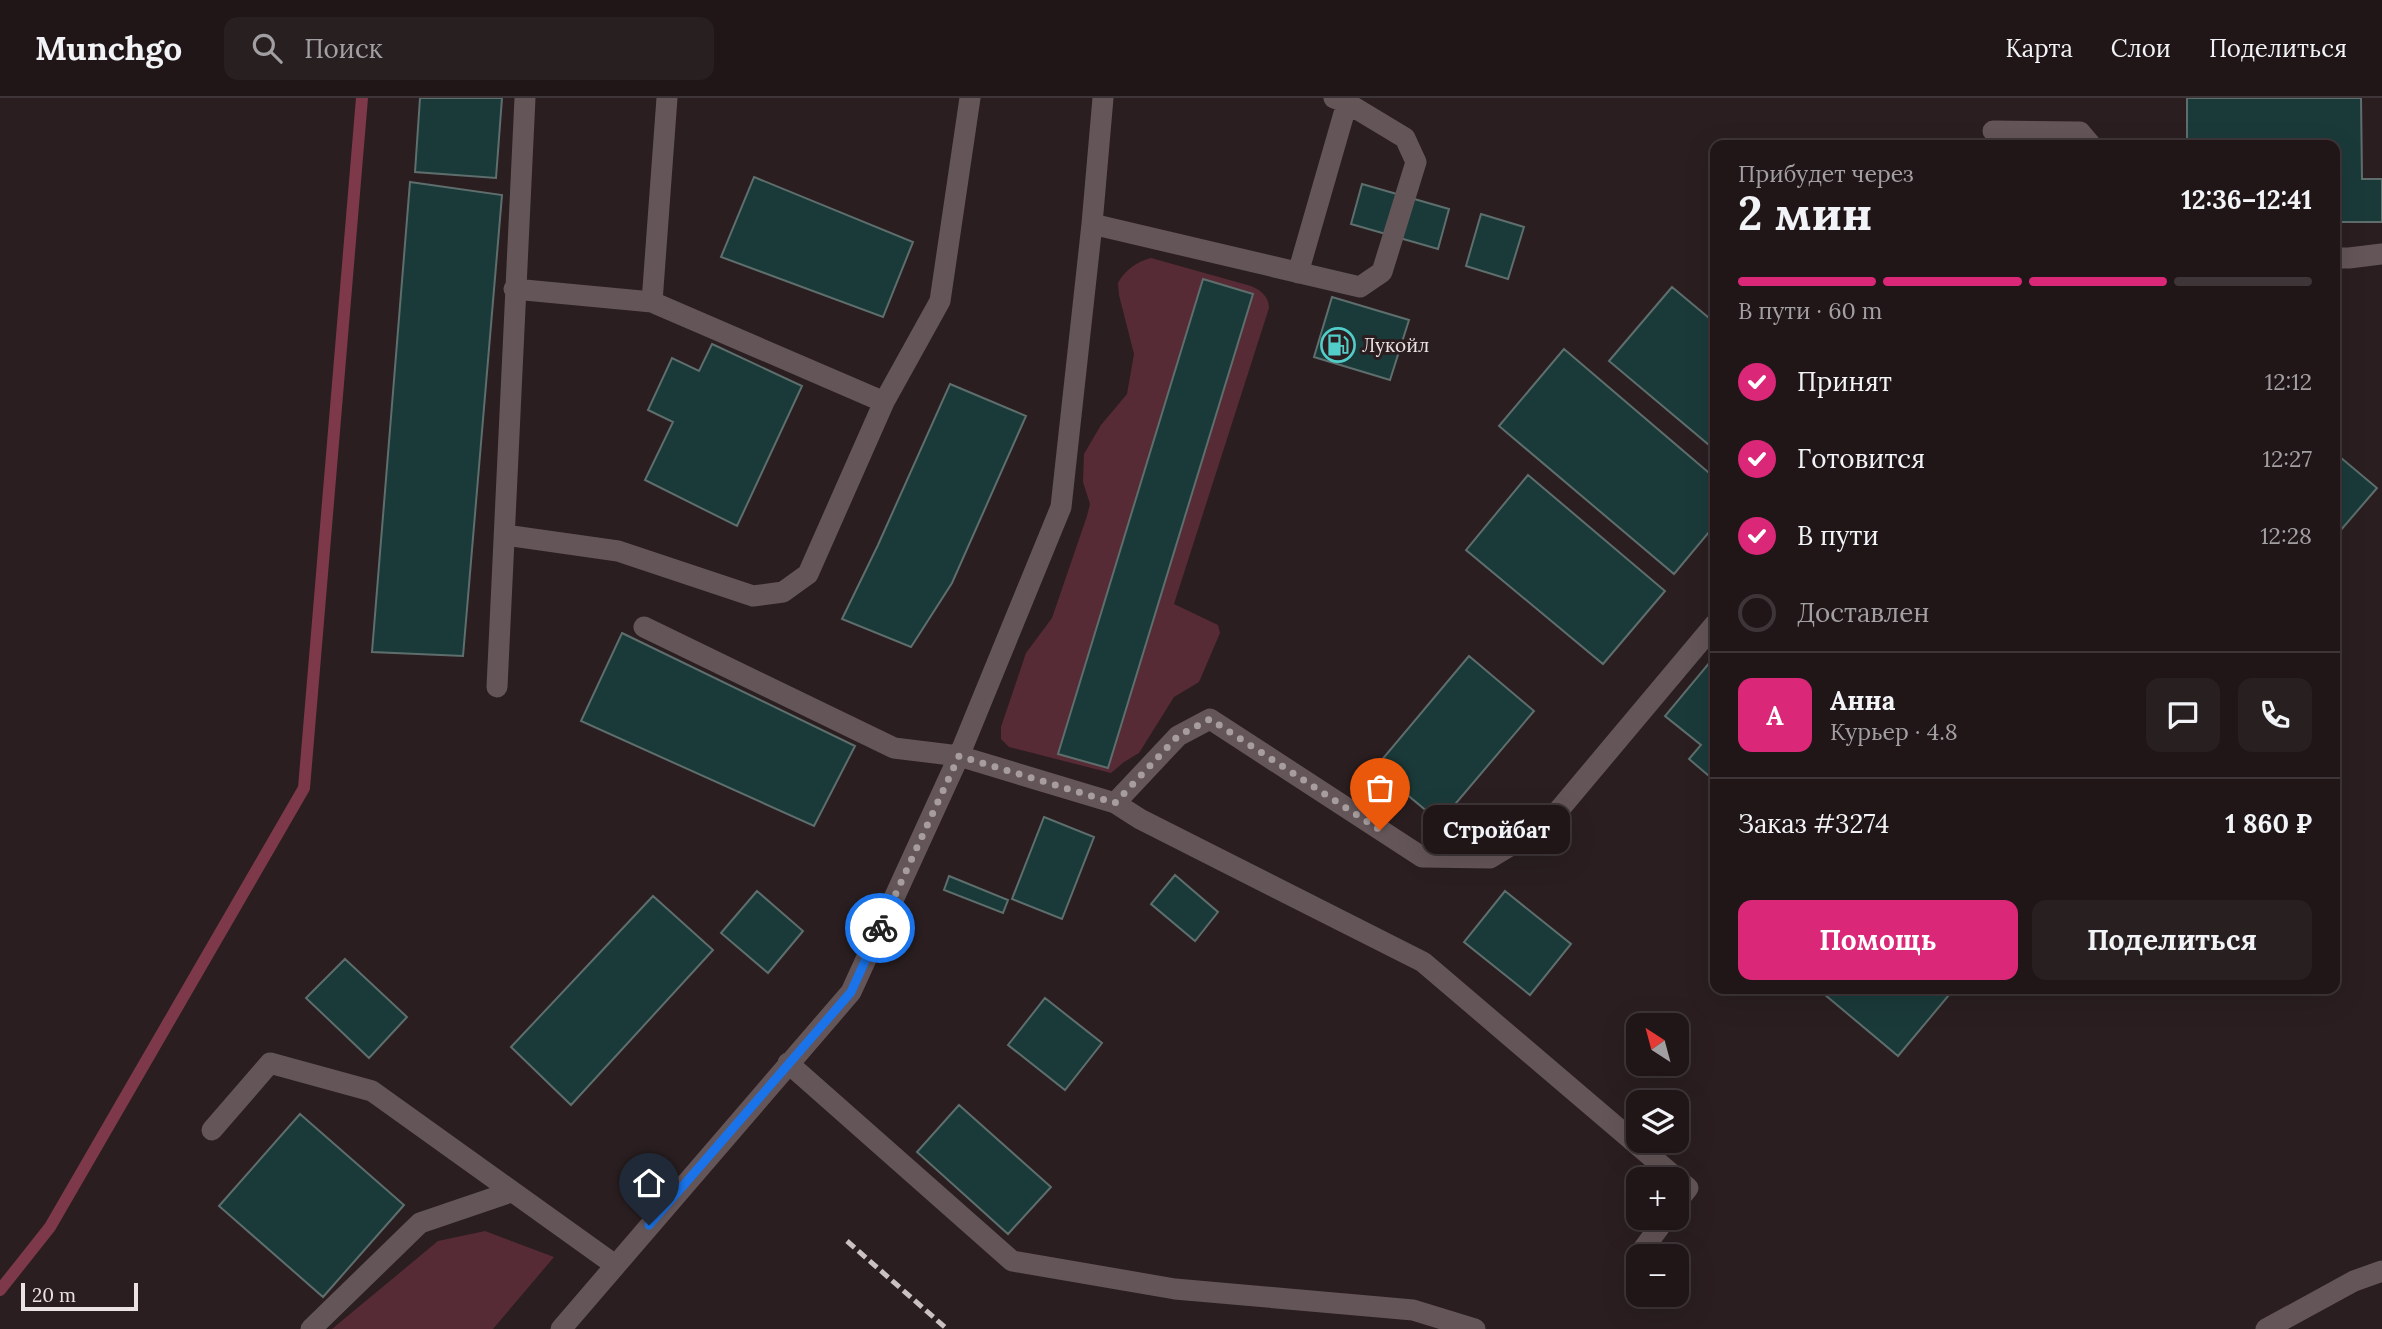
<!DOCTYPE html>
<html lang="ru">
<head>
<meta charset="utf-8">
<style>
  :root { --surface:#201618; --page:#281f21; --text:#f1f3f6; --muted:#a29fa2; --line:#3d3537; --accent:#db2777 }
  body { margin:0; font-family:Lora,serif; background:var(--page); color:var(--text); height:100vh; display:flex; flex-direction:column; font-size:26px; white-space:nowrap }
  * { box-sizing:border-box; margin:0 }
  p { font-size:23px; color:var(--muted) }
  .icon { flex:none; width:38px; height:38px; fill:none; stroke:currentColor; stroke-width:2; stroke-linecap:round; stroke-linejoin:round }
  .map { position:relative; flex:1; overflow:hidden }
  .panel { position:absolute; left:1710px; top:42px; width:630px; height:854px; display:flex; flex-direction:column; background:var(--surface); border-radius:14px; box-shadow:0 7px 28px #0002,0 0 0 2px var(--line) }
  .panel>* { flex:none }
  .needle { width:46px; rotate:324deg }
  .tools { position:absolute; left:1626px; top:915px; display:grid; gap:14px }
  .tools a { display:grid; place-items:center; width:63px; height:63px; border-radius:14px; background:var(--surface); box-shadow:0 7px 28px #0002,0 0 0 2px var(--line); font-size:35px }
  .scale { position:absolute; left:21px; bottom:18px; width:117px; box-sizing:border-box; padding-left:7px; border:4px solid #ebe2e3; border-top:0; font-size:19px; line-height:24px; white-space:nowrap; color:#ebe2e3; -webkit-text-stroke:5px #2a1e20; paint-order:stroke }
  .pin { position:absolute; display:grid; place-items:center; width:60px; height:60px; color:#fff; margin:-72px -30px; border-radius:50% 50% 50% 0; rotate:-45deg; box-shadow:0 0 7px #0007 }
  .pin .icon { rotate:45deg }
  .courier { position:absolute; display:grid; place-items:center; width:70px; height:70px; margin:-35px; border:5px solid #1a73e8; border-radius:50%; background:#fff; color:#222; box-shadow:0 2px 9px #0007 }
  .bubble { position:absolute; height:49px; border-radius:14px; background:var(--surface); box-shadow:0 7px 28px #0002,0 0 0 2px var(--line); font-size:23px; font-weight:800; line-height:49px; text-align:center }
  .overview em { font-style:normal; font-weight:800 }
  .overview div { display:flex; flex-direction:column-reverse }
  .overview { display:flex; align-items:center; justify-content:space-between; height:119px; padding:0 28px }
  h1 { font-size:46px; font-weight:800; line-height:52px }
  .bar { display:grid; grid-template-columns:repeat(4,1fr); gap:10px 7px; align-content:center; height:84px; padding:0 28px }
  .bar i { height:9px; border-radius:5px; background:var(--line) }
  .bar .active { background:var(--accent) }
  .bar p { grid-column:span 4 }
  .line { display:flex; align-items:center; gap:18px; padding:0 28px; border-top:2px solid var(--line) }
  .line div { flex:1 }
  .round { display:grid; place-items:center; flex:none; width:74px; height:74px; border-radius:14px; background:var(--page) }
  ol { padding:0 28px; list-style:none }
  li { display:flex; align-items:center; gap:21px; height:77px }
  li p { margin-inline-start:auto }
  li .icon { padding:7px; border-radius:50%; background:var(--accent); color:#fff; stroke-width:4 }
  li:last-child { color:var(--muted) }
  li i { width:38px; height:38px; border:4px solid var(--line); border-radius:50% }
  .primary-button { display:flex; gap:14px; margin-top:auto; padding:14px 28px }
  .primary-button a { flex:1; height:80px; border-radius:14px; background:var(--accent); color:#fff; font-size:28px; font-weight:800; line-height:80px; text-align:center }
  .primary-button a+a { background:var(--page); color:var(--text) }
  header { display:flex; align-items:center; gap:42px; box-sizing:border-box; height:98px; padding:0 35px; background:var(--surface); border-bottom:2px solid var(--line) }
  header strong { font-size:33px }
  nav { display:flex; gap:38px; margin-inline-start:auto; font-size:24px }
  .search { width:490px; height:63px; background:var(--page); display:flex; align-items:center; gap:18px; box-sizing:border-box; padding:0 24px; border-radius:14px; color:var(--muted); font-size:26px }
  .map>svg:first-child { display:block }
</style>
</head>
<body>
<header>
<strong>Munchgo</strong>
<div class="search"><svg class="icon" aria-label="search" viewBox="0 0 24 24"><circle cx="10" cy="10" r="6"/><path d="M15 15l6 6"/></svg>Поиск</div>
<nav><a>Карта</a><a>Слои</a><a>Поделиться</a></nav>
</header>
<div class="map">
<svg width="2382" height="1231" viewBox="0 0 2382 1231">
  <rect width="100%" height="100%" fill="#2a1e20"/>
  <path fill="#572b35" d="M1151,160L1251,188C1261,192 1269,199 1269,210L1174,506L1218,527L1220,535L1199,584L1174,599L1139,655L1124,664L1111,675L1009,649L1001,641V629L1026,555L1052,520L1087,418L1090,406L1083,384L1084,356L1101,327L1127,296L1134,256L1119,197L1118,185C1125,172 1136,164 1151,160Z
    M485,1133L554,1159L493,1231H332L438,1143Z"/>
  <g fill="none" stroke-linecap="round" stroke-linejoin="round">
    <path stroke="#7d3949" stroke-width="12" d="M0,1192L50,1129L304,690L362,0"/>
  </g>
  <path fill="#1a3a39" stroke="#5e6e6d" stroke-width="2" d="M420,0H502L496,80L415,74Z
    M2187,0H2361L2362,81H2382V124H2334V47H2187Z
    M754,79L913,144L883,219L721,159Z
    M410,84L502,97L463,558L372,554Z
    M1362,86L1449,111L1438,151L1351,126Z
    M1481,116L1524,129L1508,181L1466,168Z
    M1203,181L1253,196L1108,670L1058,656Z
    M1672,189L1715,225V352L1609,263Z
    M1332,199L1409,222L1390,282L1314,259Z
    M712,246L802,288L737,428L645,382L673,324L648,312L672,260L699,273Z
    M1564,251L1715,380V427L1674,476L1499,328Z
    M950,286L1026,318L952,485L911,549L842,521L878,447Z
    M2334,354L2377,390L2334,440Z
    M1528,377L1665,493L1603,566L1466,452Z
    M622,535L855,648L814,728L581,623Z
    M1469,558L1534,613L1440,724L1375,670Z
    M1715,558V683L1689,661L1701,647L1665,618Z
    M1044,719L1094,739L1062,821L1012,801Z
    M1175,777L1218,814L1195,843L1151,806Z
    M949,778L1008,802L1003,815L944,792Z
    M757,793L803,833L768,875L721,835Z
    M1505,793L1571,846L1530,897L1464,844Z
    M653,798L713,852L571,1007L511,949Z
    M345,861L407,919L369,960L306,900Z
    M1818,891H1954L1898,958Z
    M1045,900L1102,945L1065,992L1008,947Z
    M959,1007L1051,1089L1008,1136L917,1054Z
    M300,1016L404,1107L323,1199L219,1108Z"/>
  <g fill="none" stroke-linecap="round" stroke-linejoin="round">
    <path stroke="#645558" stroke-width="21" d="M1993,33L2080,34L2091,47
      M1092,126L1360,189L1382,174L1416,64L1405,40L1347,5L1334,0
      M2334,160H2349L2382,156
      M1298,175L1347,5
      M514,191L652,204L884,304
      M652,204L667,0
      M505,437L618,453L753,498L783,494L808,476L884,304L940,203L970,0
      M644,529L894,650L959,658L1115,705L1178,638L1210,621L1422,759L1490,760L1548,725L1715,526
      M497,589L525,0
      M1115,705L1140,721L1423,864L1688,1090L1676,1105
      M788,965L1012,1163L1175,1191L1413,1212L1475,1231
      M212,1032L270,965L372,993L615,1167
      M1638,1158L1666,1120
      M311,1231L420,1125L511,1094
      M561,1231L851,894L959,658L1061,409L1092,126L1103,0
      M2266,1231L2354,1183L2382,1173"/>
    <path stroke="#cac1c2" stroke-width="5" stroke-dasharray="10 5" stroke-linecap="butt" d="M847,1143L947,1231"/>
  </g>
  <g fill="none" stroke-linecap="round" stroke-linejoin="round">
    <path stroke="#a79d9f" stroke-width="7" stroke-dasharray="0 12.6" d="M880,830L959,658L1115,705L1178,638L1210,621L1380,732"/>
    <path stroke="#1a73e8" stroke-width="9" d="M649,1127L851,894L880,830"/>
  </g>
  <defs>
    <g id="fuel-ring" transform="scale(1.75)"><circle r="9.5" fill="#2a1e20" stroke="#53cdc9" stroke-width="1.5"/><path d="M-5.5-6h7V0h2V4h1.3V-2.5L3-4.5l.8-.8L6-3V5H2.5V1h-1V6h-7ZM-4.2-4.7v3.2H.2V-4.7Z" fill="#53cdc9"/></g>
  </defs>
  <g fill-rule="evenodd">
    <use href="#fuel-ring" x="1338" y="247"/>
  </g>
  <g text-anchor="middle" stroke-width="6" stroke-linejoin="round" paint-order="stroke">
    <g font-size="19" fill="#ebe2e3" stroke="#2a1e20" text-anchor="start">
      <text x="1362" y="254">Лукойл</text>
    </g>
  </g>
</svg>
<div class="tools">
<a><svg class="needle" viewBox="-14 -14 28 28"><path d="M0-13l5 13h-10z" fill="#e53935"/><path d="M0 13l5-13h-10z" fill="#a29fa2"/></svg></a>
<a><svg class="icon" aria-label="layers" viewBox="0 0 24 24"><path d="M12 4l9 5-9 5-9-5zM3 14l9 5 9-5"/></svg></a>
<a>+</a>
<a>−</a>
</div>
<div class="scale">20 m</div>
<div class="pin" style="left:1380px;top:732px;background:#ea580c"><svg class="icon" aria-label="bag" viewBox="0 0 24 24"><path d="M5 8h14l-1 12H6zM9 8a3 3 0 0 1 6 0"/></svg></div>
<div class="pin" style="left:649px;top:1127px;background:#1f2937"><svg class="icon" aria-label="home" viewBox="0 0 24 24"><path d="M3 11l9-7 9 7M6 9v11h12V9"/></svg></div>
<div class="courier" style="left:880px;top:830px"><svg class="icon" aria-label="bike" viewBox="0 0 24 24"><circle cx="6" cy="16" r="4"/><circle cx="18" cy="16" r="4"/><path d="M6 16l4-8h5l3 8M10 8l3 8H6M13 5h3"/></svg></div>
<div class="bubble" style="left:1423px;top:707px;width:147px">Стройбат</div>
<section class="panel">
<div class="overview"><div><h1>2 мин</h1><p>Прибудет через</p></div><em>12:36–12:41</em></div>
<div class="bar"><i class="active"></i><i class="active"></i><i class="active"></i><i></i><p>В пути · 60 m</p></div>
<ol>
<li><svg class="icon" aria-label="check" viewBox="0 0 24 24"><path d="M5 12l5 5 9-10"/></svg>Принят<p>12:12</p></li>
<li><svg class="icon" aria-label="check" viewBox="0 0 24 24"><path d="M5 12l5 5 9-10"/></svg>Готовится<p>12:27</p></li>
<li><svg class="icon" aria-label="check" viewBox="0 0 24 24"><path d="M5 12l5 5 9-10"/></svg>В пути<p>12:28</p></li>
<li><i></i>Доставлен</li>
</ol>
<div class="line" style="height:126px"><b class="round" style="background:var(--accent);color:#fff">А</b><div><b>Анна</b><p>Курьер · 4.8</p></div><a class="round"><svg class="icon" aria-label="chat" viewBox="0 0 24 24"><path d="M4 5h16v11H9l-5 4z"/></svg></a><a class="round"><svg class="icon" aria-label="phone" viewBox="0 0 24 24"><path d="M5 4h4l2 5-3 2q2 4 5 5l2-3 5 2v4C11 20 4 13 5 4z"/></svg></a></div>
<div class="line" style="height:91px"><div>Заказ #3274</div><b>1 860 ₽</b></div>
<div class="primary-button"><a>Помощь</a><a>Поделиться</a></div>
</section>
</div>
</body>
</html>
